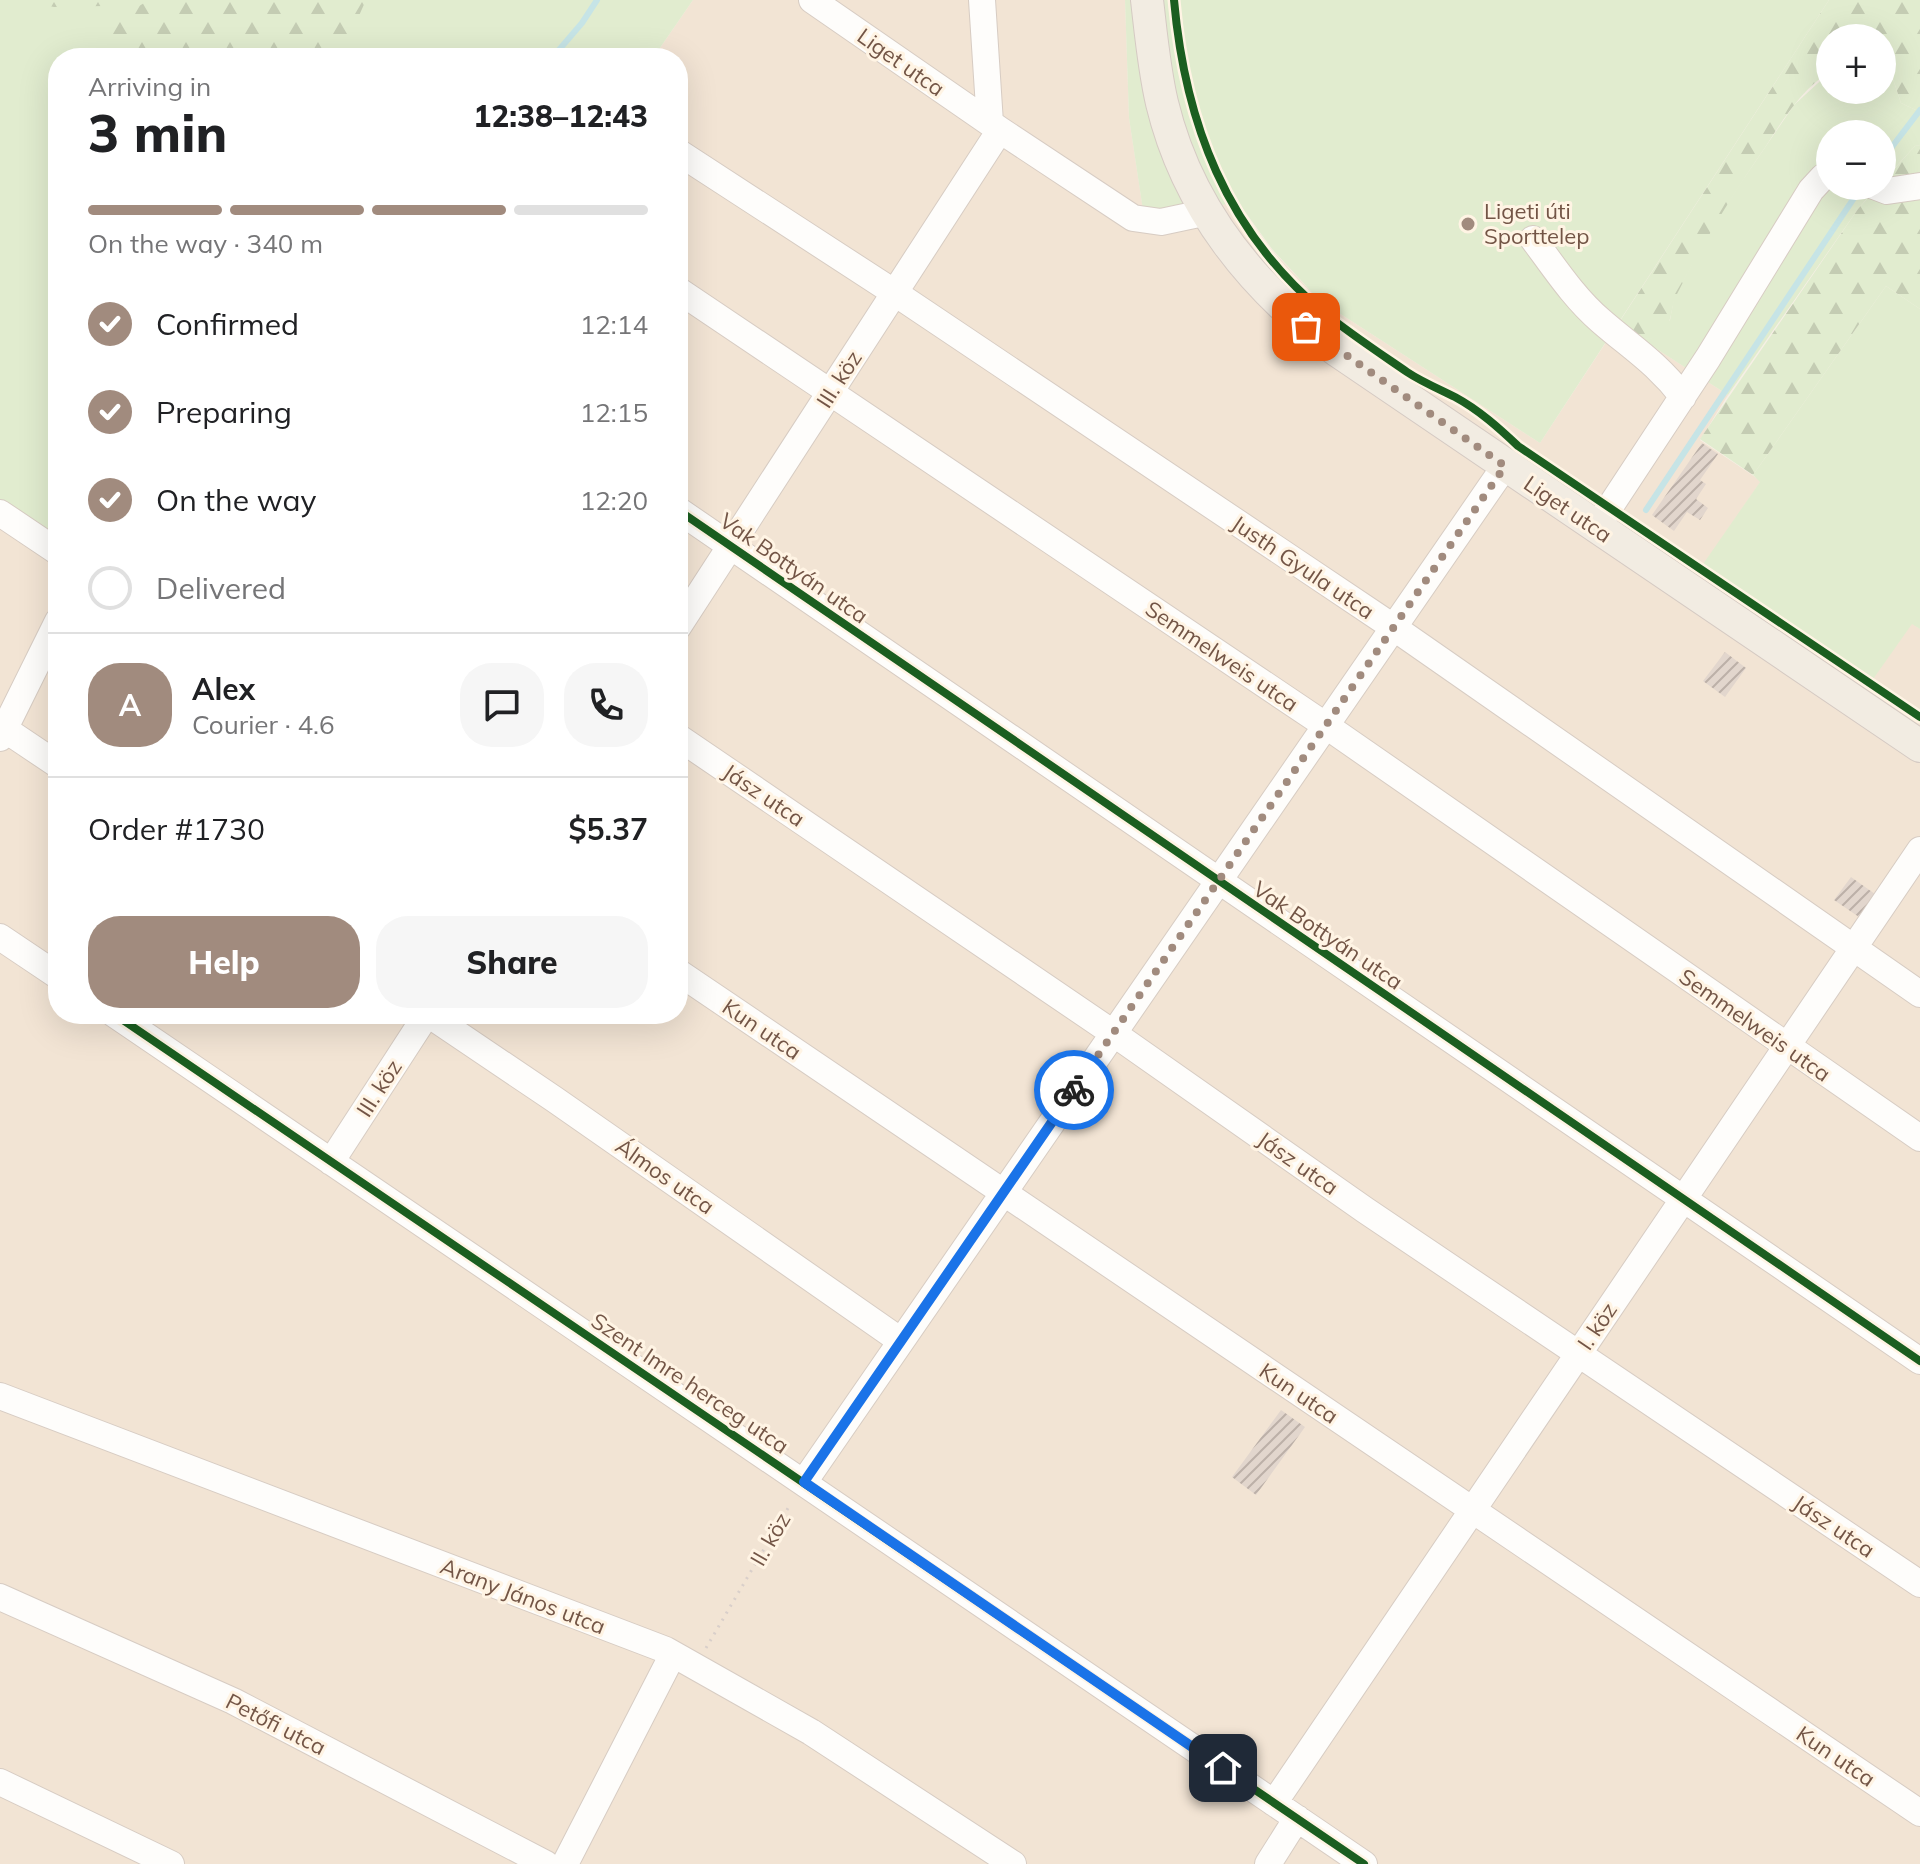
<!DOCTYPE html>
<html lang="en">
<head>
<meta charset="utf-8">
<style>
  :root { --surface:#fff; --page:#f6f6f6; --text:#202124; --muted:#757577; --line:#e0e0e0; --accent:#a18b7e }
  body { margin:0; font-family:Mulish,sans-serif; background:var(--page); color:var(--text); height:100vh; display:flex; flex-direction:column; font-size:30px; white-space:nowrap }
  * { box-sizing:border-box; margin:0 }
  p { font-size:26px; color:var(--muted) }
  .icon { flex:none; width:44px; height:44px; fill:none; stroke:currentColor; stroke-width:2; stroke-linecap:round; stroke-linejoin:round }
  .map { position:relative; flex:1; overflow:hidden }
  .panel { position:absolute; left:48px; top:48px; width:640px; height:976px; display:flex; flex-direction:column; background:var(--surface); border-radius:32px; box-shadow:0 8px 32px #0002 }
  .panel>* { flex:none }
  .fabs { position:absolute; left:1816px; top:24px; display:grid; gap:16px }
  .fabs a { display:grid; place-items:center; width:80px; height:80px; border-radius:50%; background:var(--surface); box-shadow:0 8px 32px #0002; font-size:40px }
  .pin { position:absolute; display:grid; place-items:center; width:68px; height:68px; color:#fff; margin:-34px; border-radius:16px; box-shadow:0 4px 12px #0006 }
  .courier { position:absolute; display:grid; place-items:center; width:80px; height:80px; margin:-40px; border:6px solid #1a73e8; border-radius:50%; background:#fff; color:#222; box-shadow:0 2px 10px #0007 }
  .headline em { font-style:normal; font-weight:800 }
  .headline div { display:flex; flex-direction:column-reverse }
  .headline { display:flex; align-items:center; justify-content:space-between; height:136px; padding:0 40px }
  h1 { font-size:52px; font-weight:800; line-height:60px }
  .bar { display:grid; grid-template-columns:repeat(4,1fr); gap:12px 8px; align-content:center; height:96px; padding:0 40px }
  .bar i { height:10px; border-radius:6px; background:var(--line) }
  .bar .on { background:var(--accent) }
  .bar p { grid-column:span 4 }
  .line { display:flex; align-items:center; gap:20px; padding:0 40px; border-top:2px solid var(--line) }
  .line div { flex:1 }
  .round { display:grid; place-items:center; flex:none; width:84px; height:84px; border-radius:32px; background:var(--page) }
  ol { padding:0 40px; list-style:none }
  li { display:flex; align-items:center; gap:24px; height:88px }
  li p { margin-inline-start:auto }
  li .icon { padding:8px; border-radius:50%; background:var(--accent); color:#fff; stroke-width:4 }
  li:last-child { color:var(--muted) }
  li i { width:44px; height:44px; border:4px solid var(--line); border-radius:50% }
  .cta { display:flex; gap:16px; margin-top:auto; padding:16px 40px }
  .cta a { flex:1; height:92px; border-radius:32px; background:var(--accent); color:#fff; font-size:32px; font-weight:800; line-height:92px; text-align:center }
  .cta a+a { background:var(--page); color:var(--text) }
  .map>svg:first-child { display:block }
</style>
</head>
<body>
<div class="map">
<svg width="1920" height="1864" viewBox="0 0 1920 1864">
  <defs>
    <pattern id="forest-firs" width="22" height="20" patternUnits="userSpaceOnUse" patternTransform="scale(2)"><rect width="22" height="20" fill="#e1eccf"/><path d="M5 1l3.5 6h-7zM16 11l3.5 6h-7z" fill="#c4ccb3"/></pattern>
    <pattern id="building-hatch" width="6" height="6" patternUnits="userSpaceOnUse" patternTransform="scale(2)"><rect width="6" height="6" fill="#e2d6cd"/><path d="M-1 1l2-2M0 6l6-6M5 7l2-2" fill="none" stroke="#bcb0a8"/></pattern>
  </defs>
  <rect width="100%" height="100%" fill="#f6efe5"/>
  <path fill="#f2e4d4" d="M693,0H1125L1129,118L1146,229L1208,214L1234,198L1272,250L1319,300L1540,443L1618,324L1728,395L1700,440L1761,481L1702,567L1871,681L1912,623L1920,629V1864H0V509L58,549V1014H678V58H653Z"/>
  <path fill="#e1eccf" d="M0,0H693L653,58H58V549L0,509Z
    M1125,0H1829L1540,443L1319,300L1272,249L1235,198L1208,214L1146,230L1129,118Z
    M1882,65L1893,79L1901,103L1920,112V145L1915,146L1882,182V134H1830V186H1878L1858,209L1728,395L1638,337L1651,339L1670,320L1674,298L1709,232L1740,184L1794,105L1830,72V90H1882Z
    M1886,286L1920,309V629L1912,624L1871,682L1701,567L1760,482L1753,475Z"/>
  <path fill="url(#forest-firs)" d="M19,0H107L104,6L54,7Z
    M149,0H366L340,58H134L112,50L104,37L114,17L126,14Z
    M1829,0H1920V112L1901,103L1893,79L1882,65V38H1830V72C1802,88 1783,120 1766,146C1733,194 1703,242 1677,294C1670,307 1673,323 1662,334C1649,347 1630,332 1618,324Z
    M1920,145V309L1886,286L1753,475L1700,439L1858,209L1915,146Z"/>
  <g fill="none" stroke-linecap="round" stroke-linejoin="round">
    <path stroke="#c6e4e6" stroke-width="6" d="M552,58L582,23L597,0
      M1882,160L1920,110
      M1646,510L1862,186"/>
  </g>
  <path fill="url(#building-hatch)" d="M1702,443L1718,454L1700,480L1706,484L1696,499L1708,508L1700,520L1687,512L1674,531L1652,515Z
    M1725,652L1746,668L1725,697L1703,681Z
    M1851,877L1875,894L1859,917L1834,900Z
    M1281,1410L1305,1427L1256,1495L1232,1477Z"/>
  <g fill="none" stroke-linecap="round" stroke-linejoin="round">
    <g stroke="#d7ccc3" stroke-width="28">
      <path id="minor" d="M812,0L1000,130L1133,218L1161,222L1208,212
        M982,0L990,123
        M678,152L895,293L1393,627L1920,994
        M1874,186L1887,191L1920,186
        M1533,239C1554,267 1574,298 1601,321C1632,348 1657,363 1683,397
        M678,290L1325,725L1920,1138
        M678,510L1920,1361
        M0,513L58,552
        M1596,528L1708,358L1811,190L1823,177L1830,174
        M678,627L1000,130
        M0,726L58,765
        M678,737L1113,1033L1365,1210L1920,1584
        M0,738L58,621
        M0,937L58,976
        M678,972L1920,1813
        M114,1014L1364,1864
        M428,1014L554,1099L901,1341
        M331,1162L427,1014
        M0,1396L666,1650L811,1732L1013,1864
        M804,1482L1505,466
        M0,1597L233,1701L546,1864
        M0,1782L171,1864
        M1274,1803L1920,850
        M565,1864L673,1654
        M1268,1864L1297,1818"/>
    </g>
    <g stroke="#d5cac3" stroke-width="34">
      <path id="major" d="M1147,0C1151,34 1154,69 1162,103C1187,207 1253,289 1338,351L1920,746"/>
    </g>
    <path stroke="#d9cfca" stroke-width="3" stroke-dasharray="2 6" stroke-linecap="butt" d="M706,1648L791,1503"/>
    <use href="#minor" stroke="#fefdfb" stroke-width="26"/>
    <use href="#major" stroke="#f2ece2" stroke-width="32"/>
    <g stroke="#fff4e4" stroke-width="13">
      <path id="cycleway" d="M1174,0C1185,123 1226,230 1322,311C1349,333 1378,352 1407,372C1422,382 1439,389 1455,397C1479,410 1499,428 1518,446L1920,717
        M678,510L1920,1361
        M114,1014L1364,1864"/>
    </g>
    <use href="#cycleway" stroke="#1b5e20" stroke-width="8"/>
  </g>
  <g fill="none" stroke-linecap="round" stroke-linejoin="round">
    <path stroke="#a18b7e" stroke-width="8" stroke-dasharray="0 14.4" d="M1074,1090L1505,466L1306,327"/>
    <path stroke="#1a73e8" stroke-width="10" d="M1074,1090L804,1482L1223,1768"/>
  </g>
  <circle fill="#a18b7e" stroke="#fff4e4" stroke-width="3" cx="1468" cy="224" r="8"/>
  <g text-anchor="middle" stroke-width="6" stroke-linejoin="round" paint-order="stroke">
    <g font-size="22" fill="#735546" stroke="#fff4e4">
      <text transform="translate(901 62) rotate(35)" y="8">Liget utca</text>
      <text transform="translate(839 379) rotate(-57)" y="8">III. köz</text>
      <text transform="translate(1568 509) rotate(34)" y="8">Liget utca</text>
      <text transform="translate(1303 567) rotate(34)" y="8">Justh Gyula utca</text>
      <text transform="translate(794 568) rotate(35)" y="8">Vak Bottyán utca</text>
      <text transform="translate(1222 656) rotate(34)" y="8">Semmelweis utca</text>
      <text transform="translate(764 795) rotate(34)" y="8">Jász utca</text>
      <text transform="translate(1328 935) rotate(34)" y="8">Vak Bottyán utca</text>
      <text transform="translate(1755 1025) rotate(35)" y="8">Semmelweis utca</text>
      <text transform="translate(762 1029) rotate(34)" y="8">Kun utca</text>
      <text transform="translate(379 1088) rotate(-57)" y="8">III. köz</text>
      <text transform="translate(1298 1163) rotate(35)" y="8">Jász utca</text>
      <text transform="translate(665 1176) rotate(35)" y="8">Álmos utca</text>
      <text transform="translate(1597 1326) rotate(-56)" y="8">I. köz</text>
      <text transform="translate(690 1383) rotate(34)" y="8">Szent Imre herceg utca</text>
      <text transform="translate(1299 1393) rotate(34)" y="8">Kun utca</text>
      <text transform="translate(1834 1526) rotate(34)" y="8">Jász utca</text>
      <text transform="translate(770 1539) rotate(-60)" y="8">II. köz</text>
      <text transform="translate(523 1596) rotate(21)" y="8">Arany János utca</text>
      <text transform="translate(276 1724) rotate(27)" y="8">Petőfi utca</text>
      <text transform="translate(1836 1756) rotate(34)" y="8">Kun utca</text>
    </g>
    <g font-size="22" fill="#735546" stroke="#fff4e4" text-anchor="start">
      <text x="1484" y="219">Ligeti úti<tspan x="1484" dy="25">Sporttelep</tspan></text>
    </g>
  </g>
</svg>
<div class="fabs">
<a>+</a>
<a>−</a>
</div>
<div class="pin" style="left:1306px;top:327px;background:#ea580c"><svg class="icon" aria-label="bag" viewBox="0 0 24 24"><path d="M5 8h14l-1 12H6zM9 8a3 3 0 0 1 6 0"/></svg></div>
<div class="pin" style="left:1223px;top:1768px;background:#1f2937"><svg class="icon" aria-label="home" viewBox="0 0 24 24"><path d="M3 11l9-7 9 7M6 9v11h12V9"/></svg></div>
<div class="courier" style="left:1074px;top:1090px"><svg class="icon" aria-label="bike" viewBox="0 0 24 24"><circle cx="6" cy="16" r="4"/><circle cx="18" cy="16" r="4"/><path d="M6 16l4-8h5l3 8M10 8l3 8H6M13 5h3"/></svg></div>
<section class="panel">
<div class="headline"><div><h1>3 min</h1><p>Arriving in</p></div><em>12:38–12:43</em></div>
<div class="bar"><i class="on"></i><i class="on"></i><i class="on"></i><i></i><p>On the way · 340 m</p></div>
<ol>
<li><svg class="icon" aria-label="check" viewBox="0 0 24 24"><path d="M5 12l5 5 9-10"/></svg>Confirmed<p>12:14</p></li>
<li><svg class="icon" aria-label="check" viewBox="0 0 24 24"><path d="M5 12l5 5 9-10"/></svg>Preparing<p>12:15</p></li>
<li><svg class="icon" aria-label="check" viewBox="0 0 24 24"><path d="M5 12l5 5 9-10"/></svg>On the way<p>12:20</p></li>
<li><i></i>Delivered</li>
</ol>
<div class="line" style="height:144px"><b class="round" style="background:var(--accent);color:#fff">A</b><div><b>Alex</b><p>Courier · 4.6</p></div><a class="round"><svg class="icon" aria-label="chat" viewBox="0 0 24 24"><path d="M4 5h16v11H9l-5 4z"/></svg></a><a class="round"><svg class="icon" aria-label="phone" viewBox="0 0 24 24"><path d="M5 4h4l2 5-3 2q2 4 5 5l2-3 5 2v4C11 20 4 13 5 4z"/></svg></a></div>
<div class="line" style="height:104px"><div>Order #1730</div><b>$5.37</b></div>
<div class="cta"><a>Help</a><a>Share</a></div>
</section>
</div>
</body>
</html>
